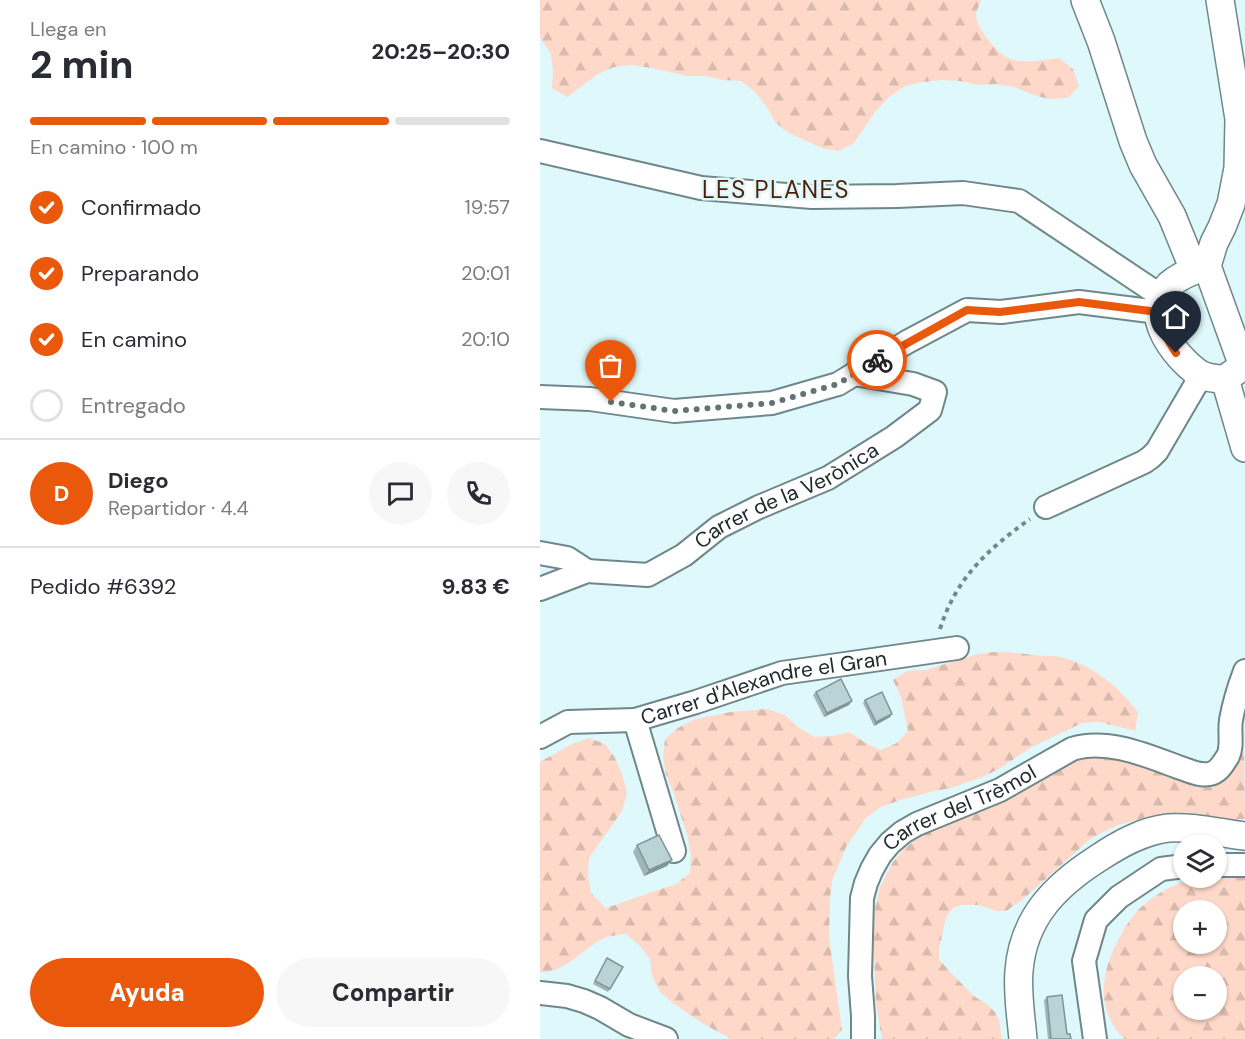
<!DOCTYPE html>
<html lang="es">
<head>
<meta charset="utf-8">
<style>
  :root { --surface:#fff; --page:#f7f7f7; --text:#2b2b33; --muted:#7c7c81; --line:#e1e1e2; --accent:#ea580c }
  body { margin:0; font-family:"DM Sans",sans-serif; background:var(--page); color:var(--text); height:100vh; display:flex; flex-direction:column; font-size:22px; white-space:nowrap }
  * { box-sizing:border-box; margin:0 }
  p { font-size:20px; color:var(--muted) }
  .icon { flex:none; width:33px; height:33px; fill:none; stroke:currentColor; stroke-width:2; stroke-linecap:round; stroke-linejoin:round }
  .map { position:relative; flex:1; overflow:hidden }
  .sheet { display:flex; flex-direction:column; background:var(--surface); width:540px }
  .sheet>* { flex:none }
  .buttons { position:absolute; left:633px; top:834px; display:grid; gap:12px }
  .buttons a { display:grid; place-items:center; width:54px; height:54px; border-radius:50%; background:var(--surface); box-shadow:0 2px 4px #0004; font-size:30px }
  .pin { position:absolute; display:grid; place-items:center; width:51px; height:51px; color:#fff; margin:-62px -26px; border-radius:50% 50% 50% 0; rotate:-45deg; box-shadow:0 0 6px #0007 }
  .pin .icon { rotate:45deg }
  .courier { position:absolute; display:grid; place-items:center; width:60px; height:60px; margin:-30px; border:4px solid #ea580c; border-radius:50%; background:#fff; color:#222; box-shadow:0 2px 8px #0007 }
  .head em { font-style:normal; font-weight:800 }
  .head div { display:flex; flex-direction:column-reverse }
  .head { display:flex; align-items:center; justify-content:space-between; height:102px; padding:0 30px }
  h1 { font-size:39px; font-weight:800; line-height:45px }
  .bar { display:grid; grid-template-columns:repeat(4,1fr); gap:9px 6px; align-content:center; height:72px; padding:0 30px }
  .bar i { height:8px; border-radius:4px; background:var(--line) }
  .bar .current { background:var(--accent) }
  .bar p { grid-column:span 4 }
  .line { display:flex; align-items:center; gap:15px; padding:0 30px; border-top:2px solid var(--line) }
  .line div { flex:1 }
  .round { display:grid; place-items:center; flex:none; width:63px; height:63px; border-radius:32px; background:var(--page) }
  ol { padding:0 30px; list-style:none }
  li { display:flex; align-items:center; gap:18px; height:66px }
  li p { margin-inline-start:auto }
  li .icon { padding:6px; border-radius:50%; background:var(--accent); color:#fff; stroke-width:4 }
  li:last-child { color:var(--muted) }
  li i { width:33px; height:33px; border:3px solid var(--line); border-radius:50% }
  .action { display:flex; gap:12px; margin-top:auto; padding:12px 30px }
  .action a { flex:1; height:69px; border-radius:36px; background:var(--accent); color:#fff; font-size:24px; font-weight:800; line-height:69px; text-align:center }
  .action a+a { background:var(--page); color:var(--text) }
  main { display:flex; flex:1; min-height:0 }
  .map>svg:first-child { display:block }
</style>
</head>
<body>
<main>
<section class="sheet">
<div class="head"><div><h1>2 min</h1><p>Llega en</p></div><em>20:25–20:30</em></div>
<div class="bar"><i class="current"></i><i class="current"></i><i class="current"></i><i></i><p>En camino · 100 m</p></div>
<ol>
<li><svg class="icon" aria-label="check" viewBox="0 0 24 24"><path d="M5 12l5 5 9-10"/></svg>Confirmado<p>19:57</p></li>
<li><svg class="icon" aria-label="check" viewBox="0 0 24 24"><path d="M5 12l5 5 9-10"/></svg>Preparando<p>20:01</p></li>
<li><svg class="icon" aria-label="check" viewBox="0 0 24 24"><path d="M5 12l5 5 9-10"/></svg>En camino<p>20:10</p></li>
<li><i></i>Entregado</li>
</ol>
<div class="line" style="height:108px"><b class="round" style="background:var(--accent);color:#fff">D</b><div><b>Diego</b><p>Repartidor · 4.4</p></div><a class="round"><svg class="icon" aria-label="chat" viewBox="0 0 24 24"><path d="M4 5h16v11H9l-5 4z"/></svg></a><a class="round"><svg class="icon" aria-label="phone" viewBox="0 0 24 24"><path d="M5 4h4l2 5-3 2q2 4 5 5l2-3 5 2v4C11 20 4 13 5 4z"/></svg></a></div>
<div class="line" style="height:78px"><div>Pedido #6392</div><b>9.83 €</b></div>
<div class="action"><a>Ayuda</a><a>Compartir</a></div>
</section>
<div class="map">
<svg width="705" height="1039" viewBox="0 0 705 1039">
  <defs>
    <pattern id="forest-firs" width="22" height="20" patternUnits="userSpaceOnUse" patternTransform="scale(1.5)"><rect width="22" height="20" fill="#fed8c9"/><path d="M5 1l3.5 6h-7zM16 11l3.5 6h-7z" fill="#d9baad"/></pattern>
  </defs>
  <rect width="100%" height="100%" fill="#def8fb"/>
  <path fill="url(#forest-firs)" fill-rule="evenodd" d="M0,0H441C440,4 437,9 436,13C435,27 456,52 468,58C483,65 503,60 519,58L533,69L539,86L528,98L508,99L491,94L474,87L455,84L438,85L420,81L401,80L383,82L365,86L349,97L335,112L314,143L299,151L282,148L249,133L235,122L227,107L215,92L201,81L184,80L166,76H147L112,68L91,65L74,67L58,74L27,97L12,88L13,71L11,54L0,37Z
    M454,652C467,652 479,653 492,655C504,656 517,655 528,659C558,669 579,688 598,712L595,731L559,722L542,723L490,748L462,767L445,776L411,788L394,791L360,800L341,807L326,818L306,847L292,881L290,899L289,937L302,1030L294,1039H191L162,1023L133,1003L120,992L112,976L110,959L100,946L86,934C80,935 73,935 67,937C43,946 28,973 0,972V762L32,744L49,738L65,744L75,758L82,774L87,793L82,811L49,858L48,876L51,893L66,908L136,884L150,873L151,856L148,838L133,791L126,775L123,757L125,739L138,728L155,719L191,712L227,709L245,715L258,727L274,737L292,736L309,732L324,742L340,750L357,743L368,731L361,697L353,680L367,671L386,670L438,654Z
    M704,750L705,819H686L658,814L602,819L578,825L557,835L549,840L481,901L466,911H457L439,905H422L413,908L406,917L399,949V959L408,970L435,997L447,1004L454,1011L459,1020L462,1039H342L336,1003L333,930L334,913L340,887L353,862L365,848L389,829L548,754H574L643,778L697,755Z
    M705,871V1039H584C553,1008 562,967 582,933C586,925 592,917 598,910C614,895 637,881 658,878C664,877 671,878 676,878L677,872ZM644,910H676V944H644ZM644,976H676V1010H644Z"/>
  <g fill="none" stroke-linecap="round" stroke-linejoin="round">
    <g stroke="#6f878a" stroke-width="26">
      <g id="minor">
        <path d="M0,151L161,188L272,197L357,196L423,193L479,201L621,296"/>
        <path d="M0,397L50,399L134,411L232,403L298,384L367,342L427,310L461,312L539,302L618,312"/>
        <path d="M506,507L604,462L611,457L617,451L655,386L659,373"/>
        <path d="M0,553L27,558L47,571"/>
        <path id="s1" d="M0,589L47,571L108,575L144,555L179,527L219,507L288,478L354,437L390,410L395,392L373,384L314,374"/>
        <path d="M0,737L28,722L95,720"/>
        <path id="s2" d="M134,851L95,720L156,702L242,673L417,648"/>
        <path d="M676,865H705"/>
        <path d="M0,993L27,996L44,1001L60,1008L89,1025L126,1039"/>
        <path id="s3" d="M323,1039V1016L320,976L322,898L326,883L332,869L340,855L350,843L363,832L377,824L460,790L532,749C566,738 606,755 638,767C648,770 659,776 669,774C678,773 683,764 688,756C693,746 689,731 691,720C694,703 699,687 705,671"/>
        <path d="M555,1039L544,961L556,920L579,897L621,869L644,866"/>
      </g>
    </g>
    <g stroke="#6f878a" stroke-width="30">
      <path id="tertiary" d="M545,0L561,41L593,141L603,165L632,216L654,270
        M667,266L674,243L682,227L691,204L698,168L699,119L680,0
        M667,266C654,270 639,276 629,285C601,313 634,356 658,373C666,378 676,379 685,379L703,366
        M667,266L703,366
        M685,379L705,448
        M483,1039C481,1016 477,993 479,971C483,918 515,886 557,859C578,845 602,831 628,828C653,826 680,833 705,836"/>
    </g>
    <path stroke="#768789" stroke-width="4" stroke-dasharray="4.5 4.5" stroke-linecap="butt" d="M400,629C416,578 448,549 490,519"/>
    <use href="#minor" stroke="#fff" stroke-width="22"/>
    <use href="#tertiary" stroke="#fff" stroke-width="27"/>
  </g>
  <path fill="#9fb5b8" d="M276,692L309,705L284,717L273,695Z
    M325,700L350,717L334,726L323,703Z
    M97,845L127,866L104,876L93,852Z
    M67,958L70,989L68,992L53,984Z
    M507,997L527,1034L531,1039H508L504,1000Z"/>
  <path fill="#829496" d="M312,701L309,705L284,717L287,713Z
    M352,714L350,717L334,726L336,722Z
    M132,860L127,866L104,876L109,870Z"/>
  <path fill="#b9d3d6" stroke="#829496" stroke-width="1.5" d="M301,679L312,701L287,713L276,692Z
    M342,692L352,714L336,722L325,700Z
    M119,835L132,860L109,870L97,845Z
    M67,958L83,967L70,989L55,981Z
    M522,995L527,1034H530L531,1039H511L507,997Z"/>
  <g fill="none" stroke-linecap="round" stroke-linejoin="round">
    <path stroke="#637374" stroke-width="6" stroke-dasharray="0 10.8" d="M71,402L134,411L232,403L298,384L337,360"/>
    <path stroke="#ea580c" stroke-width="8" d="M337,360L427,310L460,312L539,302L618,312C621,328 627,340 636,353"/>
  </g>
  <g text-anchor="middle" stroke-width="5" stroke-linejoin="round" paint-order="stroke">
    <g font-size="21" fill="#212b2c" stroke="#def8fb">
      <text dy="7" stroke="none"><textPath href="#s1" startOffset="272">Carrer de la Verònica</textPath></text>
      <text dy="7" stroke="none"><textPath href="#s2" startOffset="270">Carrer d'Alexandre el Gran</textPath></text>
      <text dy="7" stroke="none"><textPath href="#s3" startOffset="282">Carrer del Trèmol</textPath></text>
    </g>
    <g font-size="24" letter-spacing="1.5" fill="#4e1e07" stroke="#def8fb">
      <text x="236" y="198">LES PLANES</text>
    </g>
  </g>
</svg>
<div class="buttons">
<a><svg class="icon" aria-label="layers" viewBox="0 0 24 24"><path d="M12 4l9 5-9 5-9-5zM3 14l9 5 9-5"/></svg></a>
<a>+</a>
<a>−</a>
</div>
<div class="pin" style="left:71px;top:402px;background:#ea580c"><svg class="icon" aria-label="bag" viewBox="0 0 24 24"><path d="M5 8h14l-1 12H6zM9 8a3 3 0 0 1 6 0"/></svg></div>
<div class="pin" style="left:636px;top:353px;background:#1f2937"><svg class="icon" aria-label="home" viewBox="0 0 24 24"><path d="M3 11l9-7 9 7M6 9v11h12V9"/></svg></div>
<div class="courier" style="left:337px;top:360px"><svg class="icon" aria-label="bike" viewBox="0 0 24 24"><circle cx="6" cy="16" r="4"/><circle cx="18" cy="16" r="4"/><path d="M6 16l4-8h5l3 8M10 8l3 8H6M13 5h3"/></svg></div>
</div>
</main>
</body>
</html>
